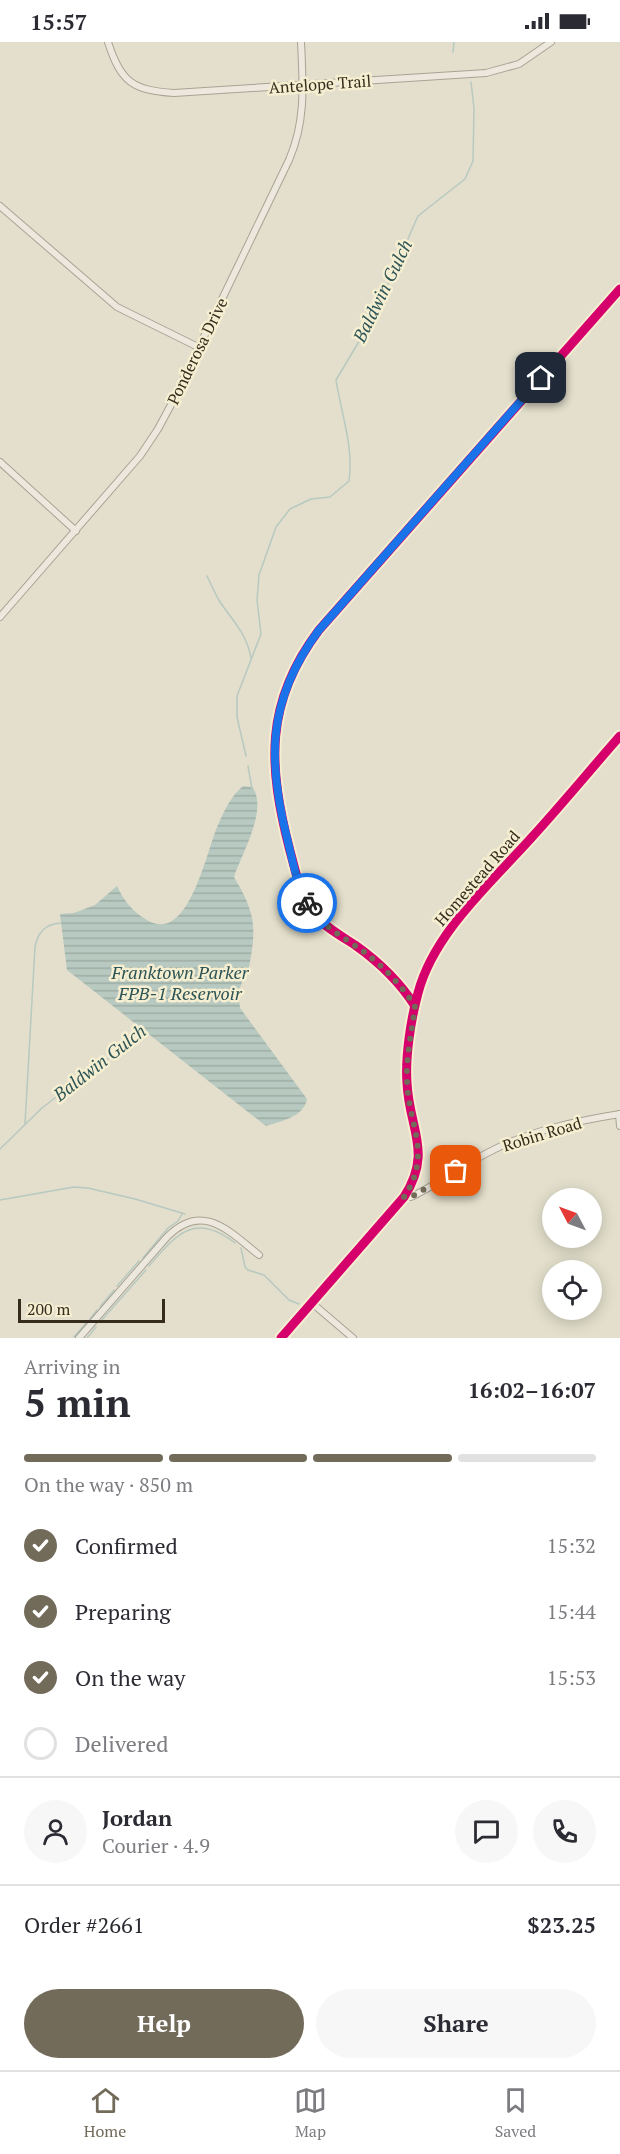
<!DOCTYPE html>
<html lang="en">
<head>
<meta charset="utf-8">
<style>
  :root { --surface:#fff; --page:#f7f7f7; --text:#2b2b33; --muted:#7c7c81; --line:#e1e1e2; --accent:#736b5a }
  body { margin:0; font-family:"PT Serif",serif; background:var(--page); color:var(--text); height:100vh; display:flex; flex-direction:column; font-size:22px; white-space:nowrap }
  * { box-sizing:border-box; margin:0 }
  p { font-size:20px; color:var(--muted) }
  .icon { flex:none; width:33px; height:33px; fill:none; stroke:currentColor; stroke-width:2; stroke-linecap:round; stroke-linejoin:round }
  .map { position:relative; height:1296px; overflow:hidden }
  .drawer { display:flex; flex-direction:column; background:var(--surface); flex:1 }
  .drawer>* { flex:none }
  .needle { width:39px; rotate:311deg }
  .buttons { position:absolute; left:542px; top:1146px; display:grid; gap:12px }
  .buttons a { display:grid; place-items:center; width:60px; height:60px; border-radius:50%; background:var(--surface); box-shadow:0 3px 15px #0003; font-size:30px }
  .scale { position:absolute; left:18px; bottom:15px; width:147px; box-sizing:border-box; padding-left:6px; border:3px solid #362c1d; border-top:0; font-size:16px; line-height:21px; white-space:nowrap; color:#362c1d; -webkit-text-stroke:4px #f5eed1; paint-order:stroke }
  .pin { position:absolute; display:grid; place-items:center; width:51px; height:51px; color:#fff; margin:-26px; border-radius:12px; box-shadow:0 3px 9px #0006 }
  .courier { position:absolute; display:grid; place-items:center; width:60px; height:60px; margin:-30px; border:4px solid #1a73e8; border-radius:50%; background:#fff; color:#222; box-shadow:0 2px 8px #0007 }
  .summary em { font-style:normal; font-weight:700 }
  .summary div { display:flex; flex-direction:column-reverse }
  .summary { display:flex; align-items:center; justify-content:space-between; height:102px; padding:0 24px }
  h1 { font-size:39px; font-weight:700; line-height:45px }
  .bar { display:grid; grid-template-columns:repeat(4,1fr); gap:9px 6px; align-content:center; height:72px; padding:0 24px }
  .bar i { height:8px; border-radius:4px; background:var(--line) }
  .bar .on { background:var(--accent) }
  .bar p { grid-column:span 4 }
  .line { display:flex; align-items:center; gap:15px; padding:0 24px; border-top:2px solid var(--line) }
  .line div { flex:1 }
  .round { display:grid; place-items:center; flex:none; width:63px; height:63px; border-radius:32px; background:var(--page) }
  ol { padding:0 24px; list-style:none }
  li { display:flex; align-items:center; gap:18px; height:66px }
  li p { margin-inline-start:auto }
  li .icon { padding:6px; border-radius:50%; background:var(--accent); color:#fff; stroke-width:4 }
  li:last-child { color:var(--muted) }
  li i { width:33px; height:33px; border:3px solid var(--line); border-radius:50% }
  .cta { display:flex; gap:12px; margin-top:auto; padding:12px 24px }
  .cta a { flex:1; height:69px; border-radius:36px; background:var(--accent); color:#fff; font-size:24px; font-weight:700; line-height:69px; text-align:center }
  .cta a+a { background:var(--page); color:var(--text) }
  .status { display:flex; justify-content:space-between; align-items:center; height:42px; padding:0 30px; background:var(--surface); direction:ltr }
  .status svg { height:16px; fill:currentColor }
  .tab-bar { display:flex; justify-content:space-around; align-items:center; height:84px; border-top:2px solid var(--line); background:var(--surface); font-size:16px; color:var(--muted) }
  .tab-bar a { display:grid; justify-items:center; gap:3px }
  .tab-bar .on { color:var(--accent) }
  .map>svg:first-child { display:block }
</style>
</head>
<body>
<div class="status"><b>15:57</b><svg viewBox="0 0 49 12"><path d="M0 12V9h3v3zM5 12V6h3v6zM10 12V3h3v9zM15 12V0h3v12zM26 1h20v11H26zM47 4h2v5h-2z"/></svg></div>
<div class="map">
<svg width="620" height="1296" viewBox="0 0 620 1296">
  <defs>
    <pattern id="water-rules" width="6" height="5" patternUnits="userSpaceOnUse" patternTransform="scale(1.5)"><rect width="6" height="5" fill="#b7c9c0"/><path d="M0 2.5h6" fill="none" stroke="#9eada5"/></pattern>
  </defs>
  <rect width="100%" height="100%" fill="#e3dfcc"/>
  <path fill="url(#water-rules)" d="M243,744L252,745C269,766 241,813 234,835C255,870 257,885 249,925C248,931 243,937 241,943C238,951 239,958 240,966L307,1057C304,1075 281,1079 266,1084L67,928L60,872L74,871L95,863L117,844C124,859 133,870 147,878C189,904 207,806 218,783C224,769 231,754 243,744Z"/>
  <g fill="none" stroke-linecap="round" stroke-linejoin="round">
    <path stroke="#b7c9c0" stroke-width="1.5" d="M453,10L454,0
      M207,534C211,542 215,552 220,560C233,579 247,592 251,616
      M246,714L237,675V654L261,592L257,558L259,533L276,485L290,467L311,457L330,455L349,439C354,405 341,371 336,338L373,276L418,174L465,137L473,119L474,66L471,40
      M248,724L252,747
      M25,1082L35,905C38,890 45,882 61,881
      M0,1107L42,1066L87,1031L140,995L145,990
      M0,1158L74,1145L88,1146L135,1157L185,1172
      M241,1206L245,1225L248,1228L264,1233L289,1258L299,1262
      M143,1216L168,1186L178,1179L182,1172
      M149,1224C176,1193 194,1169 235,1201
      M117,1244L139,1219
      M100,1265L114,1248
      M90,1277L97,1268
      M100,1280L146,1228
      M74,1295L87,1280
      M87,1296L96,1285"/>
    <g stroke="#a8a395" stroke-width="8">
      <path id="street" d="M108,0C121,41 133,48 174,51L486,31L519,22L551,0
        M0,164L117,265L200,306
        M0,420L76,489
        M0,575L140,414L158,387L172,361L289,118C306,79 303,42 301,0
        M415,964C399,939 379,920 355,903C341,894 325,885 315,873C300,855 296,830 290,809C268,724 264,661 319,588L620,247
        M619,1072L620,1084
        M404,1155H411C440,1141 466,1121 495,1107C534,1088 577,1079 620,1072
        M312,1261L353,1296
        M79,1296L167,1195C202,1159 229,1189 259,1213
        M281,1296L404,1155C433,1110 409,1087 407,1041C405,1014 411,977 418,951C434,890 492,840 533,794C563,761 591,727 620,694"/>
    </g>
    <use href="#street" stroke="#ece8dd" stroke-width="6"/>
    <g stroke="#f5eed1" stroke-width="13">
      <path id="cycleway" d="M415,964C399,939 379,920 355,903C341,894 325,885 315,873C300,855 296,830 290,809C268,724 264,661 319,588L620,247
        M281,1296L404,1155C433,1110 409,1087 407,1041C405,1014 411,977 418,951C434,890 492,840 533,794C563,761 591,727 620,694"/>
    </g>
    <use href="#cycleway" stroke="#d6006c" stroke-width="9"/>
  </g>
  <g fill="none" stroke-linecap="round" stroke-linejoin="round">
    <path stroke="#736b5a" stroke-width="6" stroke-dasharray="0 10.8" d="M307,861C319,883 344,895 364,910C384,925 401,943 415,964C412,989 406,1014 407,1038C408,1083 433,1112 404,1155H411L456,1129"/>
    <path stroke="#1a73e8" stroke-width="8" d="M307,861C297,842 293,821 288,800C267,719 267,658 319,588L541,336"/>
  </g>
  <g text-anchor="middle" stroke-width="5" stroke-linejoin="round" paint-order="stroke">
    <g font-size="16" fill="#362c1d" stroke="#f5eed1">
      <text transform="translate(320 42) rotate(-4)" y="6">Antelope Trail</text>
      <text transform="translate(197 309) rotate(-64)" y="6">Ponderosa Drive</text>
      <text transform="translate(477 836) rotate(-49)" y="6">Homestead Road</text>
      <text transform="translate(542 1092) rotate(-17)" y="6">Robin Road</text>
    </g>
    <g font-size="18" font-style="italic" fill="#2d5456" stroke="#f5eed1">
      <text transform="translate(383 249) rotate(-64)" y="6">Baldwin Gulch</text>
      <text x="180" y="937">Franktown Parker<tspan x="180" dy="21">FPB-1 Reservoir</tspan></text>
      <text transform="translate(100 1021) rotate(-38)" y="6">Baldwin Gulch</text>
    </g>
  </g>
</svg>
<div class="buttons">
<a><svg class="needle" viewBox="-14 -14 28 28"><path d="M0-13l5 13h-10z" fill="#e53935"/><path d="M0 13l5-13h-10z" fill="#7c7c81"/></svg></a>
<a><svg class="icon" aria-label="locate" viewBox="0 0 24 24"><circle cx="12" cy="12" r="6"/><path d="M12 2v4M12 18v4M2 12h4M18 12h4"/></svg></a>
</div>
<div class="scale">200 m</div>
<div class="pin" style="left:456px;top:1129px;background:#ea580c"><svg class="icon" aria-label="bag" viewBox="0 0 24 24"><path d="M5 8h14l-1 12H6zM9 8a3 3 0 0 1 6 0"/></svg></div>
<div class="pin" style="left:541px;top:336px;background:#1f2937"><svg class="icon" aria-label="home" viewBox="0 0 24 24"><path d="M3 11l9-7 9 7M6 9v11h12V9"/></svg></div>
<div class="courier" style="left:307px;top:861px"><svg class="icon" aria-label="bike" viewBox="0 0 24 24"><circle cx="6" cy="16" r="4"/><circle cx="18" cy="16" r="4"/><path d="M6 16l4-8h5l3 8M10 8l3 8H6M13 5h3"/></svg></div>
</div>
<section class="drawer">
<div class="summary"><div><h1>5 min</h1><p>Arriving in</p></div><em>16:02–16:07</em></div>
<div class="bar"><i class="on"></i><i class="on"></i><i class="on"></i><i></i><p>On the way · 850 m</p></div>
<ol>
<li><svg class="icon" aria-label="check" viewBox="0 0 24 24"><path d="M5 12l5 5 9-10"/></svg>Confirmed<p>15:32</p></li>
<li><svg class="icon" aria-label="check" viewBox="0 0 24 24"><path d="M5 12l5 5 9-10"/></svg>Preparing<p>15:44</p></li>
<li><svg class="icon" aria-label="check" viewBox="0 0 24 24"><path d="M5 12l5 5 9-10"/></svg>On the way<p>15:53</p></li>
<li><i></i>Delivered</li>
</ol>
<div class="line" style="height:108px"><a class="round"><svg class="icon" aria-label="person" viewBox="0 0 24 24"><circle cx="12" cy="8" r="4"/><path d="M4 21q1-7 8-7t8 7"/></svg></a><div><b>Jordan</b><p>Courier · 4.9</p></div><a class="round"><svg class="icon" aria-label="chat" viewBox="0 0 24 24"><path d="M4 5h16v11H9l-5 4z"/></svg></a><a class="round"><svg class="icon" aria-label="phone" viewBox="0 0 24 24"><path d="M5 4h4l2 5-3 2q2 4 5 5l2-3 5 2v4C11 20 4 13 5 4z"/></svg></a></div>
<div class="line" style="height:78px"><div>Order #2661</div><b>$23.25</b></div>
<div class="cta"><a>Help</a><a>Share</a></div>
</section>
<nav class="tab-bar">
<a class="on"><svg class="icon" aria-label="home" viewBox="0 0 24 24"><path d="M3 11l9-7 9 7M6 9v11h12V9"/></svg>Home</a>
<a><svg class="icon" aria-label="map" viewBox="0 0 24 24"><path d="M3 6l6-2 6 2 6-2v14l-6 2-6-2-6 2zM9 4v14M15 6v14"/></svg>Map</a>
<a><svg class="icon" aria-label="saved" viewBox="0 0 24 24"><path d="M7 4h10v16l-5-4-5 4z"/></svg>Saved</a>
</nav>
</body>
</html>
